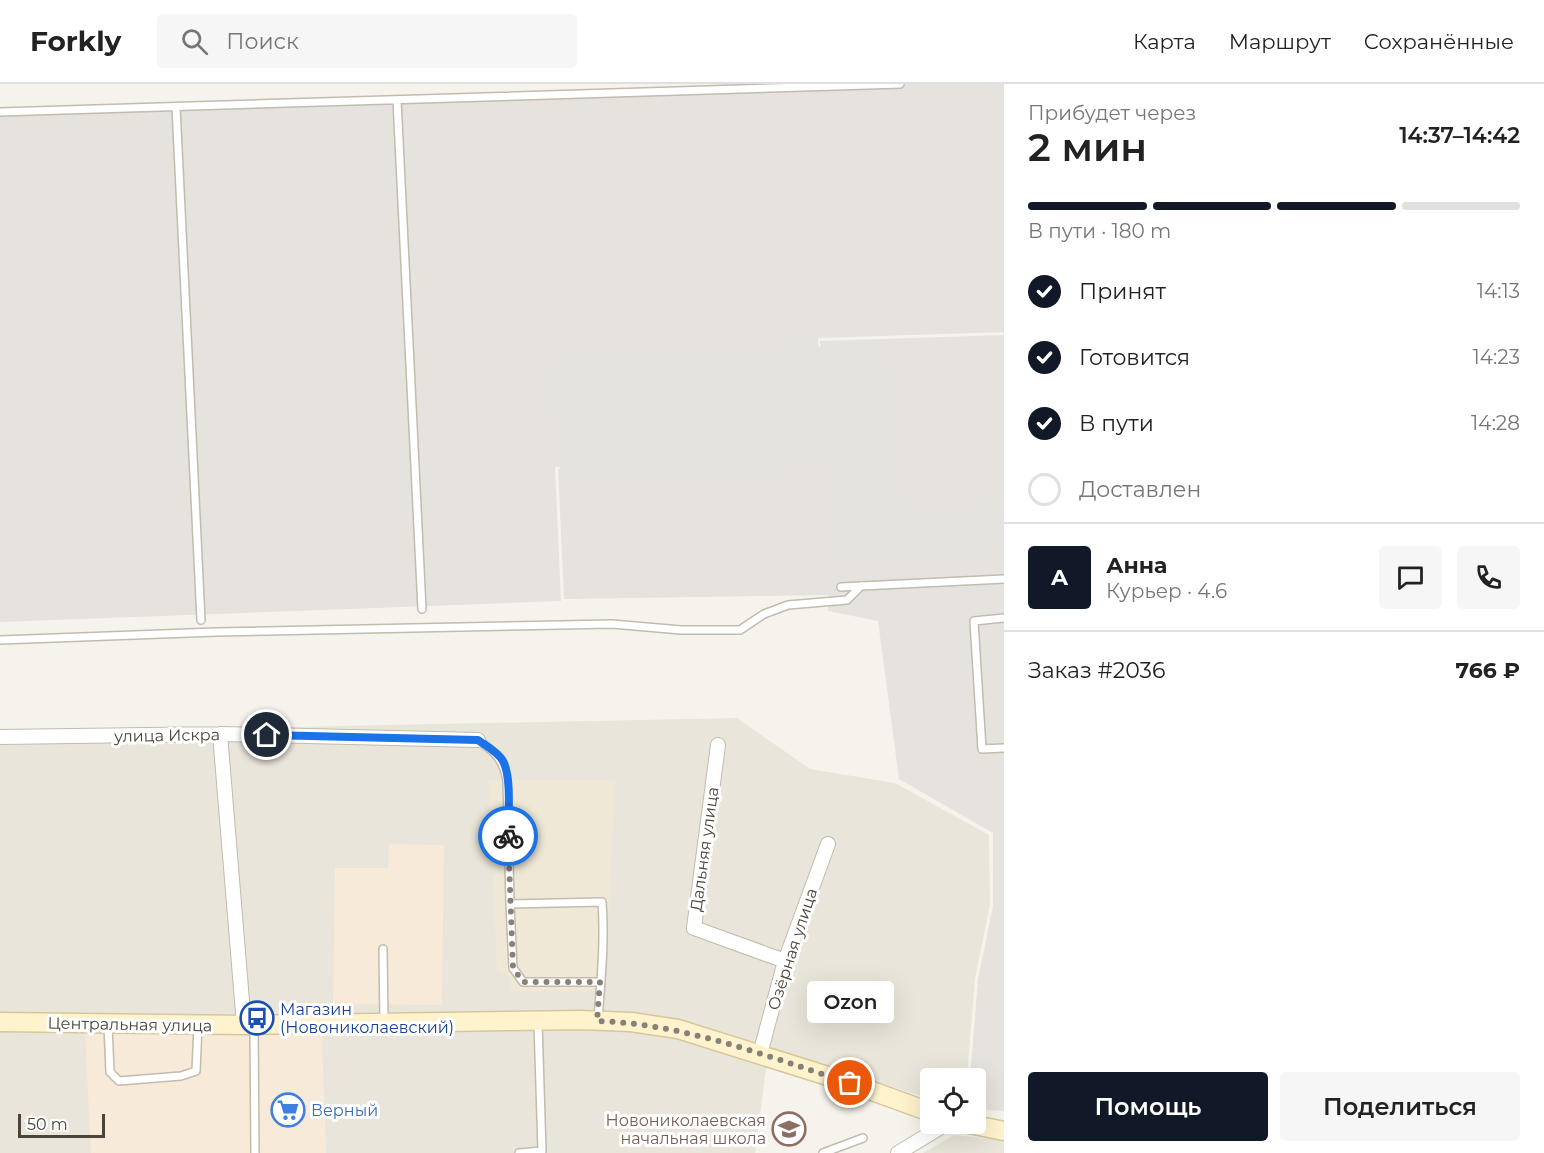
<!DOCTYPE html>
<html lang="ru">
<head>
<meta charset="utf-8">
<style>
  :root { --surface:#fff; --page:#f6f6f6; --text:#222; --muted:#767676; --line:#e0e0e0; --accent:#111827 }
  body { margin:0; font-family:Montserrat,sans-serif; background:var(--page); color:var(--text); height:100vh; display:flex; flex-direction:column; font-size:22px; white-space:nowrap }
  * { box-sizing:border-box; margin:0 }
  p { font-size:20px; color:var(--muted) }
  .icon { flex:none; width:33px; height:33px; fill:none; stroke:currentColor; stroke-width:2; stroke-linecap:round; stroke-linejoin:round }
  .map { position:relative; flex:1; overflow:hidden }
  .side { display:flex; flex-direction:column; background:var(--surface); width:540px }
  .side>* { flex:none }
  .fabs { position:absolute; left:920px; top:984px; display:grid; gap:12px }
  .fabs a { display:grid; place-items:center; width:66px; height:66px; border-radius:6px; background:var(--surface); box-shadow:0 6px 24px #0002; font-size:30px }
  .scale { position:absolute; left:18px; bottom:15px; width:87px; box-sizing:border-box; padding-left:6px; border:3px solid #4b4439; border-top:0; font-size:16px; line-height:21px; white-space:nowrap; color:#4b4439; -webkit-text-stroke:4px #fff; paint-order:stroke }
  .pin { position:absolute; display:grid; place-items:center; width:51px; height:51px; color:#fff; margin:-26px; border:3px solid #fff; border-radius:50%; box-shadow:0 2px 6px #0007 }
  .courier { position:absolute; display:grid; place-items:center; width:60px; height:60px; margin:-30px; border:4px solid #1a73e8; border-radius:50%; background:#fff; color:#222; box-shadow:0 2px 8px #0007 }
  .bubble { position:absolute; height:42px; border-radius:6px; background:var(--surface); box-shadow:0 6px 24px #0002; font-size:20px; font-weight:600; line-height:42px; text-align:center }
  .headline em { font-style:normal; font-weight:600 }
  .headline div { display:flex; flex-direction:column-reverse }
  .headline { display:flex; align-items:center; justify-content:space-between; height:102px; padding:0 24px }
  h1 { font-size:39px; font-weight:600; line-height:45px }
  .bar { display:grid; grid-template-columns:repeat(4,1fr); gap:9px 6px; align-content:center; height:72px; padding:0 24px }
  .bar i { height:8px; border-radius:4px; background:var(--line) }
  .bar .selected { background:var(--accent) }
  .bar p { grid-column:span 4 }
  .line { display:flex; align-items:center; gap:15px; padding:0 24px; border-top:2px solid var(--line) }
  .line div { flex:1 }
  .round { display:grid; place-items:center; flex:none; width:63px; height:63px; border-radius:6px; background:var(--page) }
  ol { padding:0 24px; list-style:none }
  li { display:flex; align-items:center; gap:18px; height:66px }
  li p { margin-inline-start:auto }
  li .icon { padding:6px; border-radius:50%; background:var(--accent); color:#fff; stroke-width:4 }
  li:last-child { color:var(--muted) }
  li i { width:33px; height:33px; border:3px solid var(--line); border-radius:50% }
  .primary-button { display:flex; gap:12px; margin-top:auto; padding:12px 24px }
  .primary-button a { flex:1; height:69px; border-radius:6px; background:var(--accent); color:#fff; font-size:24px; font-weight:600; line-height:69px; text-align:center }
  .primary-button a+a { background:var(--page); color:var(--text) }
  header { display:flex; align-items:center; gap:36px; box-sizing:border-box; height:84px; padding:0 30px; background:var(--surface); border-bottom:2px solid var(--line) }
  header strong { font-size:28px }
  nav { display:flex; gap:33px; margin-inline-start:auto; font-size:21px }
  .search { width:420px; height:54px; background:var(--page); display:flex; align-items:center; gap:15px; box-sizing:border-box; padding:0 21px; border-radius:6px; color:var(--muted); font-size:22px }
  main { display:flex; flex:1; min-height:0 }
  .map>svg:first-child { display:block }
</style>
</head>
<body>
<header>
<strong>Forkly</strong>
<div class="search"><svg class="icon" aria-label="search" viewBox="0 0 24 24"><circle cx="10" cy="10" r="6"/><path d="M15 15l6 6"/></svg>Поиск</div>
<nav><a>Карта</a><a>Маршрут</a><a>Сохранённые</a></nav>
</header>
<main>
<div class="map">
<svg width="1004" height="1069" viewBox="0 0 1004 1069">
  <rect width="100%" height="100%" fill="#f6f3ec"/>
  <path fill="#eae5da" d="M737,634L810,685L895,699L989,751L990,821L975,894L967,994H930V1015L775,966L766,985L755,1069H0V649Z
    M954,1051L1004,1056V1069H923Z"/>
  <path fill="#f7ead8" d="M389,760L444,761L442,921L333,920L335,784H388Z
    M85,950L322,952L326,1069H91Z"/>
  <path fill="#e6e2dd" d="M775,0H1004V248L818,254L829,375L555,383L561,517L0,538V24Z
    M1004,251V1027L975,1025V994H970L978,895L993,822V749L899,695L878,537L828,527V511L564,515L558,385L831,377L820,257Z"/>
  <path fill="#efe8d6" d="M489,696H615L605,908L511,907V893L497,887Z"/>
  <path fill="#e5e3e0" d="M881,259L903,432L1004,422V462L841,471L832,381L560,390L550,281Z"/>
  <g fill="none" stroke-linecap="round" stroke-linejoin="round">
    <g stroke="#c2bbae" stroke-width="10">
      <path id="lane" d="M397,16L422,525
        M176,23L201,536
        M0,28L900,0
        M841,503L1004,495
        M1004,534L974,537L982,665L1004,664
        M0,556L216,548L612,540L681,546H740L764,530L788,521L847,516L861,502
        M478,656C495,668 503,675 507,696L510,820
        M383,865L384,937
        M598,935C601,896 605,857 602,818L510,820L513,884L523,898H601
        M108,942L110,988L119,997L181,992L196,987L198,941
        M254,943L255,1069
        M519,1069L542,1067L538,938
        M823,1069L863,1054"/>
    </g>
    <g stroke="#c2bbae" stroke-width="16">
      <path id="street" d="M220,650L244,941
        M0,653L220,650L478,656
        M718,661L694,844L785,877
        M760,970L785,877L828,760
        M898,1069L946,1040"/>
    </g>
    <g stroke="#d6c79b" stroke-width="21">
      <path id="secondary" d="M0,938L244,941L581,936L631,938L678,945L850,999L930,1028
        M969,1040L1004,1047"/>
    </g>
    <use href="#lane" stroke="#fff" stroke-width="7"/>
    <use href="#street" stroke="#fff" stroke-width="14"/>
    <use href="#secondary" stroke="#fff3cd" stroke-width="18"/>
  </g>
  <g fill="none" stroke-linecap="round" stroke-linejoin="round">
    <path stroke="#878178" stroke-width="6" stroke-dasharray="0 10.8" d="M508,752L513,884L523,898H600L597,937C687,940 765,972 850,999"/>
    <path stroke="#1a73e8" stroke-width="8" d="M267,651L478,656C486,662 498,668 503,677C512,694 508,733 508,752"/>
  </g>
  <defs>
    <g id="bus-ring" transform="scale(1.725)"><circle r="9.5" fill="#fff" stroke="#1a4fb4" stroke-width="1.5"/><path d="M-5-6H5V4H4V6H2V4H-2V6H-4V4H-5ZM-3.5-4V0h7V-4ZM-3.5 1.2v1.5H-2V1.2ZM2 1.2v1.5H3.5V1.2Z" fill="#1a4fb4"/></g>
    <g id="supermarket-ring" transform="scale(1.725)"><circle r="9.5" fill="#fff" stroke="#3f7fe0" stroke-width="1.5"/><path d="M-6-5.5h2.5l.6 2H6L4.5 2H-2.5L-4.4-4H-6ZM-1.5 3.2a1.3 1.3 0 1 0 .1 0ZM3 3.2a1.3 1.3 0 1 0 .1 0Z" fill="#3f7fe0"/></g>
    <g id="school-ring" transform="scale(1.725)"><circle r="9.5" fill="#fff" stroke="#8d6e63" stroke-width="1.5"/><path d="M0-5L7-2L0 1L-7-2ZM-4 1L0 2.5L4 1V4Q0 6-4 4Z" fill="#8d6e63"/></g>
  </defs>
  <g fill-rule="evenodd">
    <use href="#bus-ring" x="257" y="934"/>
    <use href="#supermarket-ring" x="288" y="1026"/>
    <use href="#school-ring" x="789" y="1045"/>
  </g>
  <g text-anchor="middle" stroke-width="6" stroke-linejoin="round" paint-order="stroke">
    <g font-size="16" fill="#4b4439" stroke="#fff">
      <text transform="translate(167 651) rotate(-1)" y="6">улица Искра</text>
      <text transform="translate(704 765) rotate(-82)" y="6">Дальняя улица</text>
      <text transform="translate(792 865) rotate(-72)" y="6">Озёрная улица</text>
      <text transform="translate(130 940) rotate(1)" y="6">Центральная улица</text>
    </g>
    <g font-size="16" fill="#164399" stroke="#fff" text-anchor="start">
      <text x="280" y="931">Магазин<tspan x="280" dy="18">(Новониколаевский)</tspan></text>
    </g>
    <g font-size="16" fill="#366cbe" stroke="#fff" text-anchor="start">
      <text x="311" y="1032">Верный</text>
    </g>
    <g font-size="16" fill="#785e54" stroke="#fff" text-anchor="end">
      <text x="766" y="1042">Новониколаевская<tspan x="766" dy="18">начальная школа</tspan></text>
    </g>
  </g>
</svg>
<div class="fabs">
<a><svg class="icon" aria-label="locate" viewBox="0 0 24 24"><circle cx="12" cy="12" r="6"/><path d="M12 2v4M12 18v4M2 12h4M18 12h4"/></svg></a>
</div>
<div class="scale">50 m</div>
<div class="pin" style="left:850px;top:999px;background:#ea580c"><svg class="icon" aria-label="bag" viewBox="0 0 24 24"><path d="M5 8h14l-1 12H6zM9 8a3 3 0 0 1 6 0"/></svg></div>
<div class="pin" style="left:267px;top:651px;background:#1f2937"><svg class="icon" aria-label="home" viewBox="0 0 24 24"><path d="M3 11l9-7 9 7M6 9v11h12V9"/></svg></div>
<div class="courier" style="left:508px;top:752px"><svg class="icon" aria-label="bike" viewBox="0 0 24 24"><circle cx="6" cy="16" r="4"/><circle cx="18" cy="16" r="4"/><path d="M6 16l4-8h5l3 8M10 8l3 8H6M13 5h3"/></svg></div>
<div class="bubble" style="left:807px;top:897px;width:87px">Ozon</div>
</div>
<section class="side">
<div class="headline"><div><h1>2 мин</h1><p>Прибудет через</p></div><em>14:37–14:42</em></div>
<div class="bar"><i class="selected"></i><i class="selected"></i><i class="selected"></i><i></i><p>В пути · 180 m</p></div>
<ol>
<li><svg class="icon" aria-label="check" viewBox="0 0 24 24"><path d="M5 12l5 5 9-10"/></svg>Принят<p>14:13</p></li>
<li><svg class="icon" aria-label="check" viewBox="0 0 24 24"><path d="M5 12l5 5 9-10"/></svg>Готовится<p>14:23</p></li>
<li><svg class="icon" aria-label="check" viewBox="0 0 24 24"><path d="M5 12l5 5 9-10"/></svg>В пути<p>14:28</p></li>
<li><i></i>Доставлен</li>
</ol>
<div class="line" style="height:108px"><b class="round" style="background:var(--accent);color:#fff">А</b><div><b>Анна</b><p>Курьер · 4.6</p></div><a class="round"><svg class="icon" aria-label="chat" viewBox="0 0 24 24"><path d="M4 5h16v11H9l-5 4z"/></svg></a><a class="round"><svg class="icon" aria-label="phone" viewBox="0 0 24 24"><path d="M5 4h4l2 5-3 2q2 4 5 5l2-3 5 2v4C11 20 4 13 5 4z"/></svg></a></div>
<div class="line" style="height:78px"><div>Заказ #2036</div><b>766 ₽</b></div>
<div class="primary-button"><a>Помощь</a><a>Поделиться</a></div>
</section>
</main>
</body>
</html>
